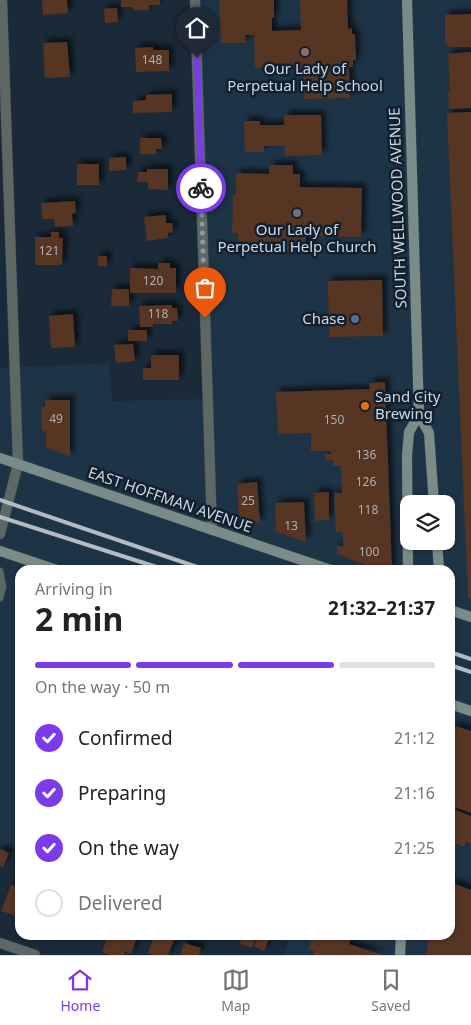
<!DOCTYPE html>
<html lang="en">
<head>
<meta charset="utf-8">
<style>
  :root { --surface:#fff; --page:#f6f6f6; --text:#222; --muted:#767676; --line:#e0e0e0; --accent:#7c3aed }
  body { margin:0; font-family:"Noto Sans",sans-serif; background:var(--page); color:var(--text); height:100vh; display:flex; flex-direction:column; font-size:19px; white-space:nowrap }
  * { box-sizing:border-box; margin:0 }
  p { font-size:16px; color:var(--muted) }
  .icon { flex:none; width:28px; height:28px; fill:none; stroke:currentColor; stroke-width:2; stroke-linecap:round; stroke-linejoin:round }
  .map { position:relative; flex:1; overflow:hidden }
  .drawer { position:absolute; left:15px; top:565px; width:440px; height:375px; display:flex; flex-direction:column; background:var(--surface); border-radius:15px; box-shadow:0 1px 4px #0004 }
  .drawer>* { flex:none }
  .fabs { position:absolute; left:400px; top:495px; display:grid; gap:10px }
  .fabs a { display:grid; place-items:center; width:55px; height:55px; border-radius:10px; background:var(--surface); box-shadow:0 1px 4px #0004; font-size:25px }
  .pin { position:absolute; display:grid; place-items:center; width:42px; height:42px; color:#fff; margin:-51px -21px; border-radius:50% 50% 50% 0; rotate:-45deg; box-shadow:0 0 5px #0007 }
  .pin .icon { rotate:45deg }
  .courier { position:absolute; display:grid; place-items:center; width:50px; height:50px; margin:-25px; border:4px solid #7c3aed; border-radius:50%; background:#fff; color:#222; box-shadow:0 1px 6px #0007 }
  .headline em { font-style:normal; font-weight:700 }
  .headline div { display:flex; flex-direction:column-reverse }
  .headline { display:flex; align-items:center; justify-content:space-between; height:85px; padding:0 20px }
  h1 { font-size:32px; font-weight:700; line-height:38px }
  .bar { display:grid; grid-template-columns:repeat(4,1fr); gap:8px 5px; align-content:center; height:60px; padding:0 20px }
  .bar i { height:6px; border-radius:4px; background:var(--line) }
  .bar .on { background:var(--accent) }
  .bar p { grid-column:span 4 }
  ol { padding:0 20px; list-style:none }
  li { display:flex; align-items:center; gap:15px; height:55px }
  li p { margin-inline-start:auto }
  li .icon { padding:5px; border-radius:50%; background:var(--accent); color:#fff; stroke-width:4 }
  li:last-child { color:var(--muted) }
  li i { width:28px; height:28px; border:2px solid var(--line); border-radius:50% }
  .tab-bar { display:flex; justify-content:space-around; align-items:center; height:70px; border-top:1px solid var(--line); background:var(--surface); font-size:14px; color:var(--muted) }
  .tab-bar a { display:grid; justify-items:center; gap:2px }
  .tab-bar .on { color:var(--accent) }
  .map>svg:first-child { display:block }
</style>
</head>
<body>
<div class="map">
<svg width="471" height="955" viewBox="0 0 471 955">
  <defs>
    <filter id="shadow"><feDropShadow dx="4.5" dy="-4.5" stdDeviation="2.5" flood-color="#0009"/></filter>
  </defs>
  <rect width="100%" height="100%" fill="#1a2a38"/>
  <path fill="#1d3346" fill-rule="evenodd" d="M189,0H471V955H284L288,942L268,935H450V570H20V851L0,844V368L109,363L112,401L204,399ZM409,504H446V541H409Z"/>
  <path fill="#563524" filter="url(#shadow)" d="M42,0H67L68,13L43,15Z
    M121,0H160V5H149V10H133V7H121Z
    M219,0H274V18H272V31L301,30L300,0H347L348,29L352,28V34H355L356,60H353V67H349L350,98L304,99L303,67L255,68L254,35H245L246,43H221Z
    M117,8L118,22L105,23L104,9Z
    M471,14V47H451L445,43V15Z
    M67,42L70,77L45,78L43,43Z
    M153,47V50H169V71L136,72L135,48Z
    M471,52V108L449,109L448,92H450L448,54Z
    M172,94V112L133,113V101L146,100V95Z
    M471,112V599L468,598L447,113Z
    M284,115H321L322,155L285,156V146H264V152H245L244,121H260V125H284Z
    M140,138H161L162,149H156V154H140Z
    M126,157V170L109,171V158Z
    M77,164H99V185H77Z
    M269,165H293V174H300V187L362,188L361,237L306,236L305,252L238,251V233H232L233,194H236V173L269,174Z
    M147,169H168V190L148,189V182H137L138,172H147Z
    M75,201L76,213L72,214L73,226L55,227L54,219H42L41,203Z
    M166,215V223H172L173,232L168,233V238L147,241L144,217Z
    M51,232H59V238H63L62,265H35V237H51Z
    M98,256H107V266H98Z
    M158,263H170V268H176V293H130V268L158,269Z
    M382,280L383,336L329,337L328,281Z
    M112,289H129V306H111Z
    M172,305V308H177L178,321H172V324H153V327H140L139,306Z
    M73,314L75,347L51,348L49,316Z
    M128,330H147V341H128Z
    M133,344L135,361L116,363L114,345Z
    M151,355H179V380H143V368H151Z
    M385,382L392,570H378L337,554V546H343V532H336L334,493H342L341,466H333V460L326,461L325,454H331V451H311V433L278,434L276,392L370,389L369,383Z
    M45,400H70V456L46,448V431H42L41,407H45Z
    M257,482L260,523L239,518L237,484Z
    M329,492V520L315,521L314,493Z
    M304,502L306,542L276,532L275,503Z
    M456,726L471,731V813L450,805V730Z
    M450,808L471,816V844L466,842L464,847L450,841Z
    M0,849L9,853L3,867L0,865Z
    M450,882L471,890V955H427L428,935H450Z
    M11,885L20,888V917L1,911Z
    M108,935H131L130,938L136,940L131,954L125,951L124,955H110L102,952Z
    M154,935H176L168,955H153L148,953Z
    M243,935H257L252,948L240,944Z
    M259,935L270,936L264,951L254,946Z
    M313,935H352L349,944L382,955H313L314,951L309,949Z
    M184,943L201,948L199,955H180Z"/>
  <g fill="none" stroke-linecap="round" stroke-linejoin="round">
    <g stroke="#374653" stroke-width="8">
      <path id="lane" d="M0,571L3,587L0,598"/>
    </g>
    <g stroke="#374653" stroke-width="11">
      <path id="street" d="M195,0L212,530
        M0,534L18,464L2,0
        M0,943L35,955"/>
    </g>
    <g stroke="#374653" stroke-width="11">
      <path id="secondary" d="M407,0L419,415L429,433L434,504
        M0,458L331,570
        M437,541L439,570
        M0,551L57,570
        M408,570L407,456L409,432L419,415
        M450,610L471,617
        M450,704L471,711
        M400,955L401,935"/>
    </g>
    <use href="#lane" stroke="#5d6865" stroke-width="6"/>
    <use href="#street" stroke="#5d6865" stroke-width="10"/>
    <use href="#secondary" stroke="#7a8c87" stroke-width="10"/>
    <path stroke="#b1bcc6" stroke-width="4" d="M0,500L206,570
      M0,517L166,570
      M450,652L471,659
      M450,665L471,672"/>
  </g>
  <g fill="none" stroke-linecap="round" stroke-linejoin="round">
    <path stroke="#8e9aa6" stroke-width="5" stroke-dasharray="0 9" d="M201,188L205,318"/>
    <path stroke="#7c3aed" stroke-width="6" d="M197,58L201,188"/>
  </g>
  <circle fill="#8d6e63" stroke="#10202e" stroke-width="2" cx="305" cy="52" r="5"/>
  <circle fill="#6b7280" stroke="#10202e" stroke-width="2" cx="297" cy="213" r="5"/>
  <circle fill="#5c6f8a" stroke="#10202e" stroke-width="2" cx="355" cy="319" r="5"/>
  <circle fill="#e8710a" stroke="#10202e" stroke-width="2" cx="365" cy="406" r="5"/>
  <g text-anchor="middle" stroke-width="5" stroke-linejoin="round" paint-order="stroke">
    <g font-size="12" fill="#afaeb2">
      <text x="152" y="64">148</text>
      <text x="49" y="255">121</text>
      <text x="153" y="285">120</text>
      <text x="158" y="318">118</text>
      <text x="56" y="423">49</text>
      <text x="334" y="424">150</text>
      <text x="366" y="459">136</text>
      <text x="366" y="486">126</text>
      <text x="248" y="505">25</text>
      <text x="368" y="514">118</text>
      <text x="291" y="530">13</text>
      <text x="369" y="556">100</text>
    </g>
    <g font-size="15" fill="#cdd7e1" stroke="#10202e">
      <text x="305" y="74">Our Lady of<tspan x="305" dy="17">Perpetual Help School</tspan></text>
      <text x="297" y="235">Our Lady of<tspan x="297" dy="17">Perpetual Help Church</tspan></text>
      <text x="345" y="324" text-anchor="end">Chase</text>
      <text x="375" y="402" text-anchor="start">Sand City<tspan x="375" dy="17">Brewing</tspan></text>
    </g>
    <g font-size="15" fill="#cdd7e1" stroke="#10202e">
      <text transform="translate(398 208) rotate(-92)" y="5">SOUTH WELLWOOD AVENUE</text>
      <text transform="translate(170 500) rotate(19)" y="5">EAST HOFFMAN AVENUE</text>
    </g>
  </g>
</svg>
<div class="fabs">
<a><svg class="icon" aria-label="layers" viewBox="0 0 24 24"><path d="M12 4l9 5-9 5-9-5zM3 14l9 5 9-5"/></svg></a>
</div>
<div class="pin" style="left:205px;top:318px;background:#ea580c"><svg class="icon" aria-label="bag" viewBox="0 0 24 24"><path d="M5 8h14l-1 12H6zM9 8a3 3 0 0 1 6 0"/></svg></div>
<div class="pin" style="left:197px;top:58px;background:#1f2937"><svg class="icon" aria-label="home" viewBox="0 0 24 24"><path d="M3 11l9-7 9 7M6 9v11h12V9"/></svg></div>
<div class="courier" style="left:201px;top:188px"><svg class="icon" aria-label="bike" viewBox="0 0 24 24"><circle cx="6" cy="16" r="4"/><circle cx="18" cy="16" r="4"/><path d="M6 16l4-8h5l3 8M10 8l3 8H6M13 5h3"/></svg></div>
<section class="drawer">
<div class="headline"><div><h1>2 min</h1><p>Arriving in</p></div><em>21:32–21:37</em></div>
<div class="bar"><i class="on"></i><i class="on"></i><i class="on"></i><i></i><p>On the way · 50 m</p></div>
<ol>
<li><svg class="icon" aria-label="check" viewBox="0 0 24 24"><path d="M5 12l5 5 9-10"/></svg>Confirmed<p>21:12</p></li>
<li><svg class="icon" aria-label="check" viewBox="0 0 24 24"><path d="M5 12l5 5 9-10"/></svg>Preparing<p>21:16</p></li>
<li><svg class="icon" aria-label="check" viewBox="0 0 24 24"><path d="M5 12l5 5 9-10"/></svg>On the way<p>21:25</p></li>
<li><i></i>Delivered</li>
</ol>
</section>
</div>
<nav class="tab-bar">
<a class="on"><svg class="icon" aria-label="home" viewBox="0 0 24 24"><path d="M3 11l9-7 9 7M6 9v11h12V9"/></svg>Home</a>
<a><svg class="icon" aria-label="map" viewBox="0 0 24 24"><path d="M3 6l6-2 6 2 6-2v14l-6 2-6-2-6 2zM9 4v14M15 6v14"/></svg>Map</a>
<a><svg class="icon" aria-label="saved" viewBox="0 0 24 24"><path d="M7 4h10v16l-5-4-5 4z"/></svg>Saved</a>
</nav>
</body>
</html>
